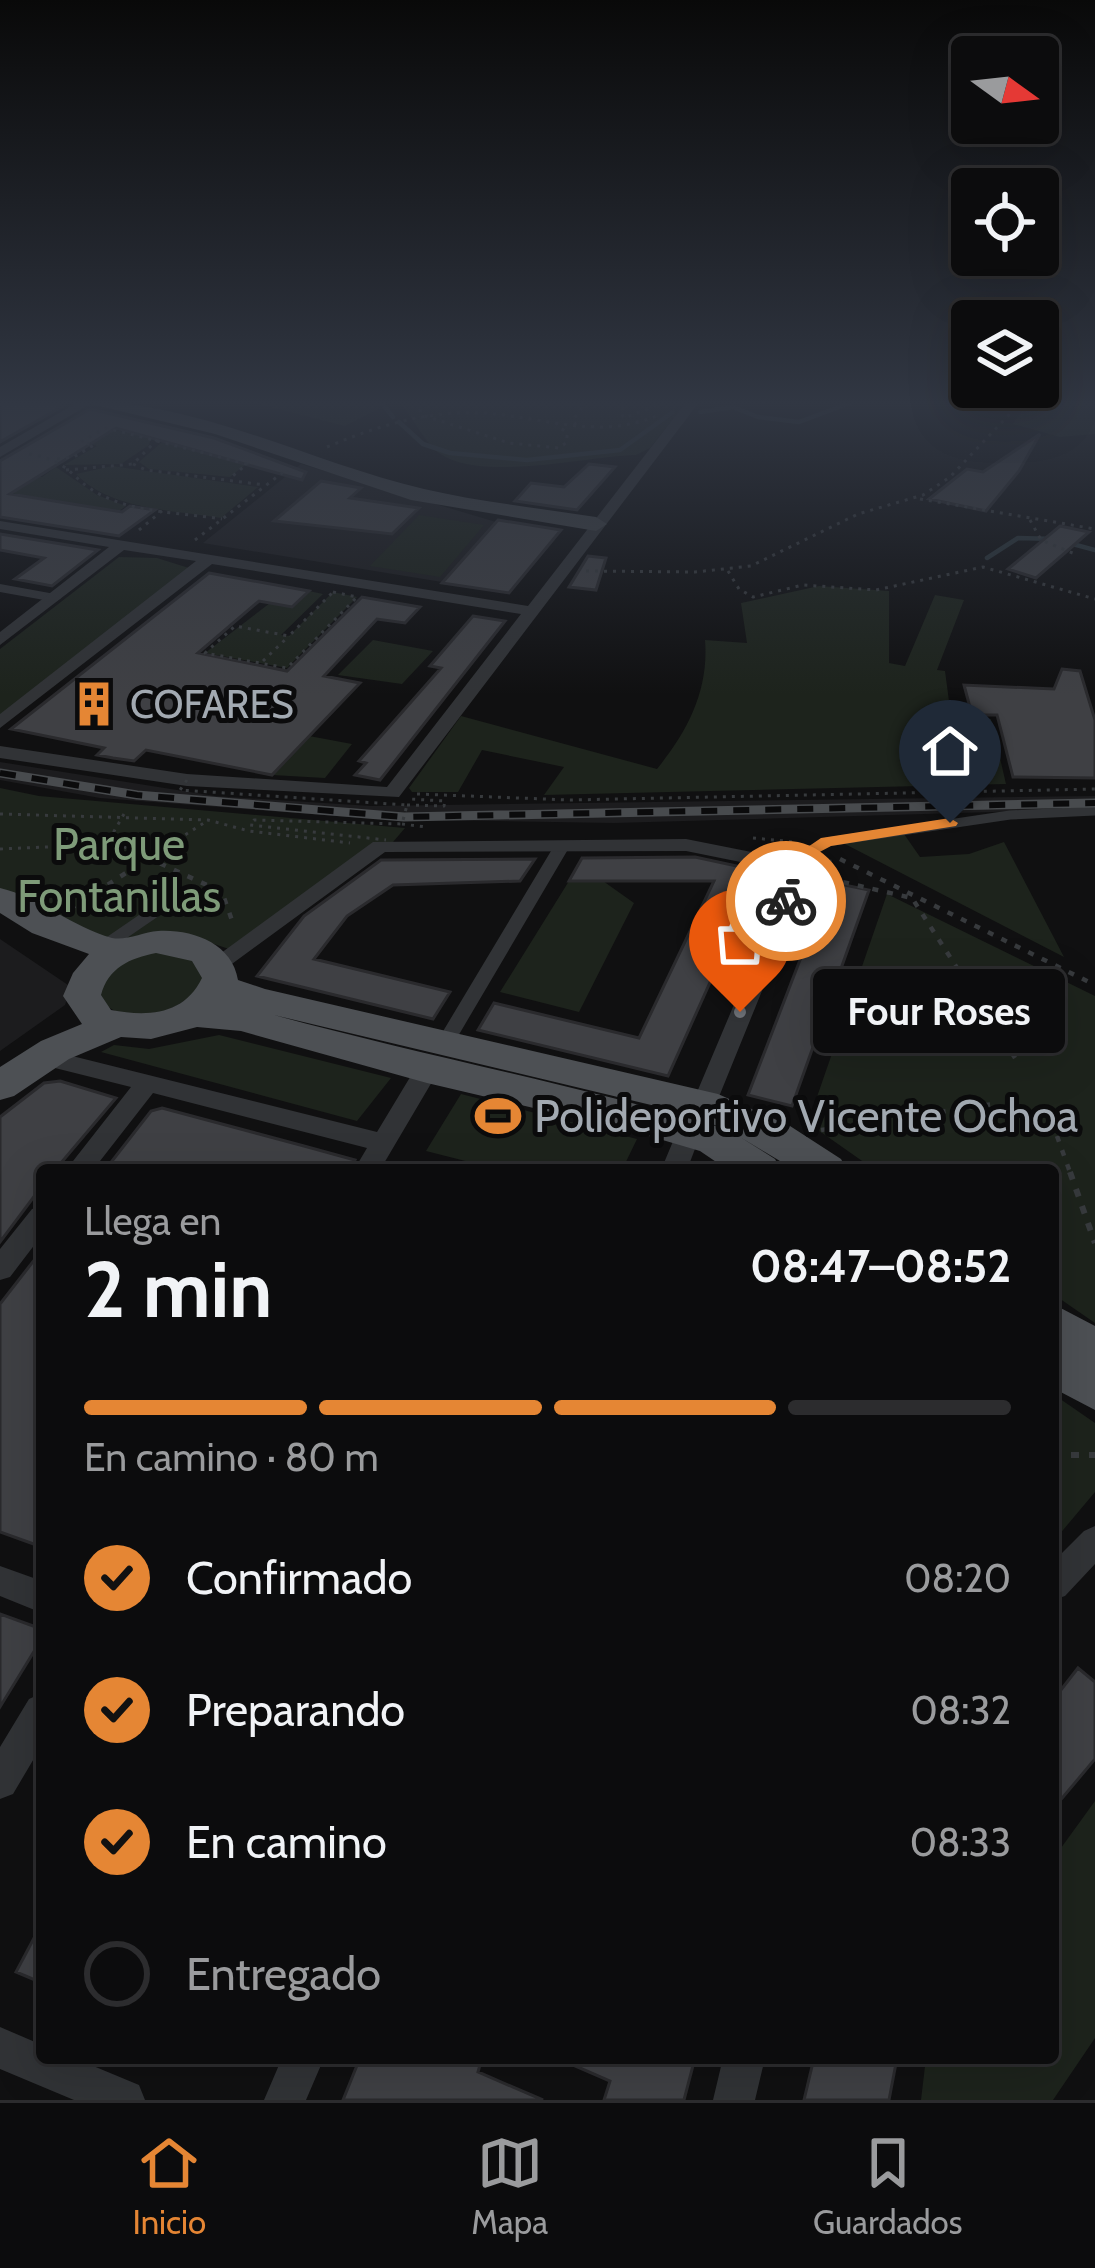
<!DOCTYPE html>
<html lang="es">
<head>
<meta charset="utf-8">
<style>
  :root { --surface:#0c0c0d; --page:#151516; --text:#f1f3f6; --muted:#9a9b9d; --line:#2c2c2e; --accent:#e58634 }
  body { margin:0; font-family:Cabin,sans-serif; background:var(--page); color:var(--text); height:100vh; display:flex; flex-direction:column; font-size:45px; white-space:nowrap }
  * { box-sizing:border-box; margin:0 }
  p { font-size:39px; color:var(--muted) }
  .icon { flex:none; width:66px; height:66px; fill:none; stroke:currentColor; stroke-width:2; stroke-linecap:round; stroke-linejoin:round }
  .map { position:relative; flex:1; overflow:hidden }
  .details { position:absolute; left:36px; top:1164px; width:1023px; height:900px; display:flex; flex-direction:column; background:var(--surface); border-radius:12px; box-shadow:0 12px 48px #0002,0 0 0 3px var(--line) }
  .details>* { flex:none }
  .needle { width:78px; rotate:105deg }
  .fabs { position:absolute; left:951px; top:36px; display:grid; gap:24px }
  .fabs a { display:grid; place-items:center; width:108px; height:108px; border-radius:12px; background:var(--surface); box-shadow:0 12px 48px #0002,0 0 0 3px var(--line); font-size:60px }
  .pin { position:absolute; display:grid; place-items:center; width:102px; height:102px; color:#fff; margin:-123px -51px; border-radius:50% 50% 50% 0; rotate:-45deg; box-shadow:0 0 12px #0007 }
  .pin .icon { rotate:45deg }
  .courier { position:absolute; display:grid; place-items:center; width:120px; height:120px; margin:-60px; border:9px solid #e58634; border-radius:50%; background:#fff; color:#222; box-shadow:0 3px 15px #0007 }
  .bubble { position:absolute; height:84px; border-radius:12px; background:var(--surface); box-shadow:0 12px 48px #0002,0 0 0 3px var(--line); font-size:39px; font-weight:700; line-height:84px; text-align:center }
  .overview em { font-style:normal; font-weight:700 }
  .overview div { display:flex; flex-direction:column-reverse }
  .overview { display:flex; align-items:center; justify-content:space-between; height:204px; padding:0 48px }
  h1 { font-size:78px; font-weight:700; line-height:90px }
  .bar { display:grid; grid-template-columns:repeat(4,1fr); gap:18px 12px; align-content:center; height:144px; padding:0 48px }
  .bar i { height:15px; border-radius:9px; background:var(--line) }
  .bar .on { background:var(--accent) }
  .bar p { grid-column:span 4 }
  ol { padding:0 48px; list-style:none }
  li { display:flex; align-items:center; gap:36px; height:132px }
  li p { margin-inline-start:auto }
  li .icon { padding:12px; border-radius:50%; background:var(--accent); color:#111; stroke-width:4 }
  li:last-child { color:var(--muted) }
  li i { width:66px; height:66px; border:6px solid var(--line); border-radius:50% }
  .dock { display:flex; justify-content:space-around; align-items:center; height:168px; border-top:3px solid var(--line); background:var(--surface); font-size:33px; color:var(--muted) }
  .dock a { display:grid; justify-items:center; gap:6px }
  .dock .on { color:var(--accent) }
  .map>svg:first-child { display:block }
</style>
</head>
<body>
<div class="map">
<svg width="1095" height="2100" viewBox="0 0 1095 2100">
  <rect width="100%" height="100%" fill="#101011"/>
  <path fill="#1c1c1e" d="M301,464L496,522L559,532L509,593L203,543Z
    M0,762L215,796L371,806L1095,796V809L614,823L377,819L100,798L0,780Z
    M0,939L71,987L65,1005L0,1051Z"/>
  <path fill="#1d231c" d="M378,401L380,408L345,426L250,402Z
    M398,401H687L650,448L636,455C587,456 481,483 439,453C423,441 413,416 398,401Z
    M1029,401H1095V434L1060,437L1013,424Z
    M106,428L151,438L149,445L121,464L64,465L97,446L84,442Z
    M162,442L245,465L230,477L149,469L139,462Z
    M112,466L258,487L221,518C174,510 110,510 76,474Z
    M56,467L97,495L126,506L119,511L2,492L29,475L42,477Z
    M419,515L484,525L440,577L370,566Z
    M119,557L157,558L189,568L0,717V649Z
    M819,586L889,591V663L905,666L935,595L964,600L937,670L945,671L951,716L991,719L1006,784L544,795L564,767L482,750L458,792H412L409,788L461,716L657,769C688,731 709,690 705,640L747,643L741,603Z
    M309,591L323,594L281,635L289,636L333,592L357,597L287,668L205,653L270,603L292,607Z
    M373,640L433,651L402,684L338,675Z
    M309,736L352,744L325,778L272,775Z
    M0,788L39,796L405,828L393,842L229,949L202,940L115,942L0,894Z
    M904,834L920,857L969,854L1004,842L1064,957L843,843Z
    M569,881H603L634,903L579,1012L500,992Z
    M887,894L1095,996V1323L1053,1294V1170H875L808,1123Z
    M143,952L183,953L200,965L204,982C184,1012 124,1033 99,997L107,970Z
    M219,1035L391,1078L357,1121L101,1052L114,1045L149,1049Z
    M461,1094L637,1139L622,1170H501L426,1151Z
    M1053,1394L1095,1423V1492L1053,1542Z
    M1095,1801V2038L1053,2100H921L926,2058H1053V1859Z"/>
  <g fill="none" stroke-linecap="round" stroke-linejoin="round">
    <path stroke="#2a3438" stroke-width="4.5" d="M380,401L393,417
      M700,412L733,407L758,417L799,422L855,401
      M399,422L423,444L450,453L527,460L620,450L673,412
      M1069,543L1095,550
      M987,558L1018,538L1055,539"/>
  </g>
  <path fill="#3f4044" stroke="#2a2a2d" stroke-width="3" d="M0,401H33L63,406L0,442Z
    M90,409L214,438L306,472L302,480L116,428L10,494L122,512L130,506L155,510L119,536L0,517V461Z
    M1040,434L1019,471L986,511L929,499L967,469L983,472Z
    M589,464L615,467L577,510L515,501L531,483L564,487Z
    M321,481L361,488L350,498L419,508L392,534L274,521Z
    M498,520L561,530L509,593L442,583Z
    M1060,526L1089,532L1036,578L1008,569Z
    M0,534L98,550L52,586L15,579L44,558L0,550Z
    M588,556L606,558L596,590L569,587Z
    M209,573L309,591L292,607L259,601L198,653L287,671L362,597L420,607L405,623L377,619L324,676L360,683L272,775L146,750L134,761L113,758L97,755L104,748L11,729Z
    M473,616L505,621L380,780L355,775L366,763L359,761L441,668L430,666Z
    M1062,669L1080,671L1095,720V778L1013,777L997,715H972L964,685L1054,689Z
    M695,857L760,871L668,1076L478,1030L494,1003L639,1038L714,881H569L582,858Z
    M535,859L520,881L393,885L347,916L314,959L450,992L433,1019L257,976L304,916L381,860Z
    M830,882L869,890L792,1106L748,1095Z
    M60,1081L116,1098L55,1170H42V1186L0,1242V1117L44,1083Z
    M162,1108L304,1146L355,1160L350,1170H105L151,1111Z
    M42,1250V1547L0,1532V1304Z
    M0,1614L36,1627L41,1640L0,1707Z
    M1078,1668L1095,1682V1759L1053,1809V1700Z
    M42,1923V1983L16,1972Z
    M360,2058H482L478,2072L543,2100H343Z
    M557,2058H695L684,2100H604L610,2081Z
    M814,2058H897L889,2100H804Z"/>
  <g fill="none" stroke-linecap="round" stroke-linejoin="round">
    <path stroke="#373a3d" stroke-width="3" stroke-dasharray="3 6" stroke-linecap="butt" d="M416,401L422,415L509,443L559,448L567,442V432L556,426
      M561,401L584,405
      M630,401L620,411L624,418L667,401
      M576,425L573,420L587,401
      M327,447C377,426 428,410 483,413C544,417 599,441 659,415
      M29,454C74,462 68,478 101,495C136,513 184,513 222,519
      M57,459L74,457L94,445L81,442L106,428L247,464L229,479
      M133,464L146,470L265,485
      M66,470L133,464L158,439
      M920,499L1095,529
      M1030,520L1041,540L1075,554
      M139,530L163,510
      M195,540L286,470
      M586,571L695,572L751,566L858,514L923,495L950,477L1022,401
      M728,571L739,589L753,597L803,585L876,590L983,567L1095,599
      M333,592L357,597L287,668L205,653L235,626L289,636Z
      M263,661L289,636
      M417,794L570,800L1095,789
      M407,805L444,806L445,801L410,799
      M0,814L208,820L249,831L350,843
      M402,824L426,827
      M753,838L795,842
      M109,840L124,814
      M0,849L95,845L109,840L140,854
      M155,854L207,821"/>
    <path stroke="#373a3d" stroke-width="4.5" stroke-dasharray="6 9" stroke-linecap="butt" d="M133,851L222,892L234,926
      M840,859L1095,985
      M829,860L834,880L912,898L1017,1061
      M70,909L160,851
      M821,1130L993,1104
      M1057,1136L1071,1175"/>
    <path stroke="#373a3d" stroke-width="6" stroke-dasharray="8 10" stroke-linecap="butt" d="M1070,1172L1095,1243
      M1053,1455H1095"/>
    <path stroke="#313336" stroke-width="9" d="M807,854L827,842L1010,815L1095,811"/>
    <path stroke="#313336" stroke-width="12" d="M802,868L810,851
      M103,947L170,901"/>
    <path fill="#313336" fill-rule="evenodd" d="M0,584L55,594L61,598L55,602L0,592Z
      M562,841L570,846L454,1043L451,1047H439L436,1043L554,846Z"/>
    <path fill="#313336" fill-rule="evenodd" d="M80,401H95L0,457V447Z
      M687,401H700L399,797L187,786L0,758V746L187,774L387,787L521,614L212,564L0,728V714L196,561L124,550L0,645V632L109,547L0,529V521L528,606Z
      M686,839L802,862L812,868L716,1104L704,1113L692,1104L790,872L686,851L385,852L225,969L217,971L206,964L373,842Z
      M44,1049L377,1132L418,1064L427,1062L439,1070L380,1170H354L367,1148L153,1093L93,1170H66L131,1087L35,1063L32,1057Z
      M688,1124L697,1127L701,1133L687,1170H661L679,1127Z
      M42,1206V1235L10,1277L0,1280V1249L32,1209Z
      M1095,1526V1564L1065,1596L1053,1600V1562L1084,1531Z
      M0,1566L42,1581V1613L0,1596Z
      M42,1693V1745L13,1794L0,1799V1747L29,1699Z
      M0,2027L42,2045V2058H74L139,2085L145,2100H74L0,2069Z
      M282,2058H324L306,2100H264Z
      M723,2058H765L755,2100H713Z"/>
    <path fill="#3f4245" fill-rule="evenodd" d="M79,401C200,401 308,462 424,489C480,502 539,508 596,517L607,524L596,531L411,500L215,434Z"/>
    <path fill="#4d5054" fill-rule="evenodd" d="M0,888C39,897 72,927 112,938C126,941 143,932 158,931C192,929 232,943 238,980L265,989L718,1094L790,1126L841,1159L847,1170H795L740,1137L775,1159L781,1170H728L700,1151L632,1131L427,1083L241,1031L197,1027L151,1039L121,1037L69,1059L14,1096L0,1100V1067L41,1041L82,1024L63,996L73,973L89,954L32,933L0,913ZM156,953L192,961L202,978C184,1015 148,1017 111,1010L101,995C108,968 130,958 156,953ZM274,1015L693,1115L719,1127C572,1084 421,1055 274,1015Z
      M1053,1304L1095,1326V1410L1053,1388Z"/>
    <g stroke="#484b4e" stroke-width="9">
      <path id="rail" d="M0,773L137,795L404,817L1095,803"/>
    </g>
    <use href="#rail" stroke="#0b0b0c" stroke-width="6" stroke-dasharray="16" stroke-linecap="butt"/>
    <path stroke="#373a3d" stroke-width="3" stroke-dasharray="3 6" stroke-linecap="butt" d="M187,780L180,790L407,805L402,824L254,820L250,825L386,840"/>
  </g>
  <linearGradient id="sky" x2="0" y2="1"><stop stop-color="#090909"/><stop offset="0.58" stop-color="#313743"/><stop offset="1" stop-color="#313743" stop-opacity="0"/></linearGradient>
  <rect width="1095" height="695" fill="url(#sky)"/>
  <path fill="#e58634" d="M950,818L958,823L956,826L831,846L814,855L793,904L778,901L799,853L821,838Z"/>
  <g fill="none" stroke-linecap="round" stroke-linejoin="round">
    <path stroke="#6f7379" stroke-width="12" stroke-dasharray="0 21.6" d="M740,1012L786,901"/>
  </g>
  <defs>
    <g id="building-bare" transform="scale(3.6)"><path d="M-4-6H4V6H1V3H-1V6H-4ZM-2.5-4.3h1.7v1.8h-1.7ZM.8-4.3h1.7v1.8H.8ZM-2.5-1h1.7V.8h-1.7ZM.8-1h1.7V.8H.8Z" fill="#e58634" stroke="#0b0b0c" stroke-width="2.5" paint-order="stroke"/></g>
    <g id="stadium-bare" transform="scale(3.6)"><path d="M0-5a6.5 5 0 1 0 0 10a6.5 5 0 1 0 0-10ZM-3.5-1.8h7v3.6h-7Z" fill="#e58634" stroke="#0b0b0c" stroke-width="2.5" paint-order="stroke"/></g>
  </defs>
  <g fill-rule="evenodd">
    <use href="#building-bare" x="94" y="704"/>
    <use href="#stadium-bare" x="498" y="1116"/>
  </g>
  <g text-anchor="middle" stroke-width="10" stroke-linejoin="round" paint-order="stroke">
    <g font-size="39" fill="#a2a9b1" stroke="#0b0b0c" text-anchor="start">
      <text x="130" y="718">COFARES</text>
    </g>
    <g font-size="45" fill="#7e9b79" stroke="#0b0b0c">
      <text x="119" y="860">Parque<tspan x="119" dy="52">Fontanillas</tspan></text>
    </g>
    <g font-size="45" fill="#a2a9b1" stroke="#0b0b0c" text-anchor="start">
      <text x="534" y="1132">Polideportivo Vicente Ochoa</text>
    </g>
  </g>
</svg>
<div class="fabs">
<a><svg class="needle" viewBox="-14 -14 28 28"><path d="M0-13l5 13h-10z" fill="#e53935"/><path d="M0 13l5-13h-10z" fill="#9a9b9d"/></svg></a>
<a><svg class="icon" aria-label="locate" viewBox="0 0 24 24"><circle cx="12" cy="12" r="6"/><path d="M12 2v4M12 18v4M2 12h4M18 12h4"/></svg></a>
<a><svg class="icon" aria-label="layers" viewBox="0 0 24 24"><path d="M12 4l9 5-9 5-9-5zM3 14l9 5 9-5"/></svg></a>
</div>
<div class="pin" style="left:740px;top:1012px;background:#ea580c"><svg class="icon" aria-label="bag" viewBox="0 0 24 24"><path d="M5 8h14l-1 12H6zM9 8a3 3 0 0 1 6 0"/></svg></div>
<div class="pin" style="left:950px;top:823px;background:#1f2937"><svg class="icon" aria-label="home" viewBox="0 0 24 24"><path d="M3 11l9-7 9 7M6 9v11h12V9"/></svg></div>
<div class="courier" style="left:786px;top:901px"><svg class="icon" aria-label="bike" viewBox="0 0 24 24"><circle cx="6" cy="16" r="4"/><circle cx="18" cy="16" r="4"/><path d="M6 16l4-8h5l3 8M10 8l3 8H6M13 5h3"/></svg></div>
<div class="bubble" style="left:813px;top:969px;width:252px">Four Roses</div>
<section class="details">
<div class="overview"><div><h1>2 min</h1><p>Llega en</p></div><em>08:47–08:52</em></div>
<div class="bar"><i class="on"></i><i class="on"></i><i class="on"></i><i></i><p>En camino · 80 m</p></div>
<ol>
<li><svg class="icon" aria-label="check" viewBox="0 0 24 24"><path d="M5 12l5 5 9-10"/></svg>Confirmado<p>08:20</p></li>
<li><svg class="icon" aria-label="check" viewBox="0 0 24 24"><path d="M5 12l5 5 9-10"/></svg>Preparando<p>08:32</p></li>
<li><svg class="icon" aria-label="check" viewBox="0 0 24 24"><path d="M5 12l5 5 9-10"/></svg>En camino<p>08:33</p></li>
<li><i></i>Entregado</li>
</ol>
</section>
</div>
<nav class="dock">
<a class="on"><svg class="icon" aria-label="home" viewBox="0 0 24 24"><path d="M3 11l9-7 9 7M6 9v11h12V9"/></svg>Inicio</a>
<a><svg class="icon" aria-label="map" viewBox="0 0 24 24"><path d="M3 6l6-2 6 2 6-2v14l-6 2-6-2-6 2zM9 4v14M15 6v14"/></svg>Mapa</a>
<a><svg class="icon" aria-label="saved" viewBox="0 0 24 24"><path d="M7 4h10v16l-5-4-5 4z"/></svg>Guardados</a>
</nav>
</body>
</html>
